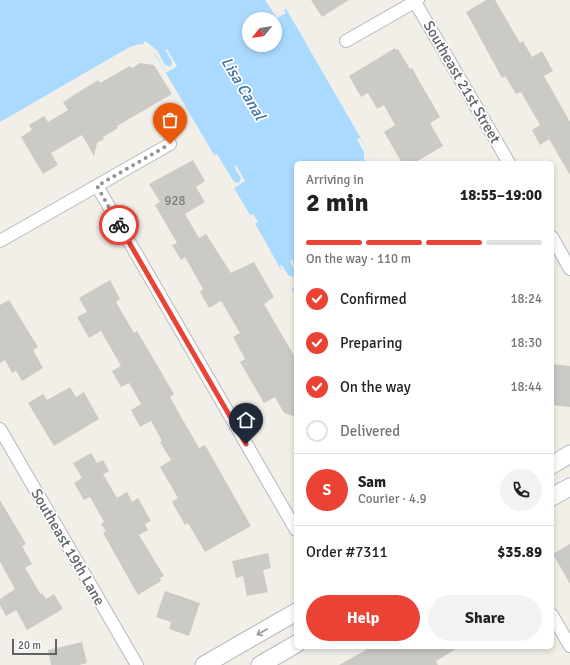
<!DOCTYPE html>
<html lang="en">
<head>
<meta charset="utf-8">
<style>
  :root { --surface:#fff; --page:#f2f2f2; --text:#222; --muted:#767676; --line:#e0e0e0; --accent:#ea4335 }
  body { margin:0; font-family:Signika,sans-serif; background:var(--page); color:var(--text); height:100vh; display:flex; flex-direction:column; font-size:15px; white-space:nowrap }
  * { box-sizing:border-box; margin:0 }
  p { font-size:13px; color:var(--muted) }
  .icon { flex:none; width:22px; height:22px; fill:none; stroke:currentColor; stroke-width:2; stroke-linecap:round; stroke-linejoin:round }
  .map { position:relative; flex:1; overflow:hidden }
  .side { position:absolute; left:294px; top:161px; width:260px; height:488px; display:flex; flex-direction:column; background:var(--surface); border-radius:6px; box-shadow:0 2px 6px #0003 }
  .side>* { flex:none }
  .needle { width:26px; rotate:240deg }
  .fabs { position:absolute; left:242px; top:12px; display:grid; gap:8px }
  .fabs a { display:grid; place-items:center; width:40px; height:40px; border-radius:50%; background:var(--surface); box-shadow:0 2px 6px #0003; font-size:20px }
  .scale { position:absolute; left:12px; bottom:10px; width:45px; box-sizing:border-box; padding-left:4px; border:2px solid #5f6368; border-top:0; font-size:11px; line-height:14px; white-space:nowrap; color:#5f6368; -webkit-text-stroke:3px #fff; paint-order:stroke }
  .pin { position:absolute; display:grid; place-items:center; width:34px; height:34px; color:#fff; margin:-41px -17px; border-radius:50% 50% 50% 0; rotate:-45deg; box-shadow:0 0 4px #0007 }
  .pin .icon { rotate:45deg }
  .courier { position:absolute; display:grid; place-items:center; width:40px; height:40px; margin:-20px; border:3px solid #ea4335; border-radius:50%; background:#fff; color:#222; box-shadow:0 1px 5px #0007 }
  .head em { font-style:normal; font-weight:800 }
  .head div { display:flex; flex-direction:column-reverse }
  .head { display:flex; align-items:center; justify-content:space-between; height:68px; padding:0 12px }
  h1 { font-size:26px; font-weight:800; line-height:30px }
  .bar { display:grid; grid-template-columns:repeat(4,1fr); gap:6px 4px; align-content:center; height:48px; padding:0 12px }
  .bar i { height:5px; border-radius:3px; background:var(--line) }
  .bar .active { background:var(--accent) }
  .bar p { grid-column:span 4 }
  .line { display:flex; align-items:center; gap:10px; padding:0 12px; border-top:1px solid var(--line) }
  .line div { flex:1 }
  .round { display:grid; place-items:center; flex:none; width:42px; height:42px; border-radius:21px; background:var(--page) }
  ol { padding:0 12px; list-style:none }
  li { display:flex; align-items:center; gap:12px; height:44px }
  li p { margin-inline-start:auto }
  li .icon { padding:4px; border-radius:50%; background:var(--accent); color:#fff; stroke-width:4 }
  li:last-child { color:var(--muted) }
  li i { width:22px; height:22px; border:2px solid var(--line); border-radius:50% }
  .cta { display:flex; gap:8px; margin-top:auto; padding:8px 12px }
  .cta a { flex:1; height:46px; border-radius:24px; background:var(--accent); color:#fff; font-size:16px; font-weight:800; line-height:46px; text-align:center }
  .cta a+a { background:var(--page); color:var(--text) }
  .map>svg:first-child { display:block }
</style>
</head>
<body>
<div class="map">
<svg width="570" height="665" viewBox="0 0 570 665">
  <rect width="100%" height="100%" fill="#f1efe8"/>
  <path fill="#aadaff" fill-rule="evenodd" d="M0,0H281L375,163H296V297L265,241L154,53C143,43 142,42 128,48L0,122ZM249,19H275V45H249Z"/>
  <path fill="#f1efe8" d="M265,0H281L286,9L284,10L286,13L277,18Z
    M145,41L157,50L165,65L171,67L172,61L165,50L167,49L177,66L166,73L155,53L153,55L150,50L142,46Z
    M360,138L375,163H368L364,159V152L357,139Z
    M206,142L214,155L217,154L234,182L239,183L241,178L234,167L236,165L245,181L234,188L250,215L253,214L258,222L255,224L265,241L263,242L204,143Z
    M292,260L296,268V283L292,289L296,299L280,271L281,269L280,266L282,265L288,275L293,277L295,271L290,261Z"/>
  <path fill="#cccac5" d="M311,0H349L322,17Z
    M486,0H495L520,43L523,41L532,57L542,51L553,71L544,76L570,122V175L549,139L540,145L532,130L540,125L521,92L516,94L505,76L502,78L466,12Z
    M395,48L396,50L398,49L410,69L412,68L440,117L430,123L443,146L414,163H402L384,132L395,125L384,105L377,109L368,93L361,97L349,76Z
    M140,63L154,65L172,94L117,126L118,128L103,137L104,139L97,143L94,156L82,135L51,153L58,165L43,174L21,137L32,130L29,125L44,116L48,122L68,110L63,102L77,93L98,80L100,83L130,66L132,68Z
    M193,160L205,181L196,187L205,202L185,214L199,238L206,234L231,273L254,262L274,297L264,304L296,359V417L284,413L275,397L264,403L240,362L245,359L233,337L240,333L221,301L209,308L200,292L203,289L185,257L181,260L172,245L177,243L155,205L160,202L149,184Z
    M110,280L120,299L116,302L134,333L137,331L174,394L170,397L180,415L199,448L205,445L251,526L205,552L188,523L185,525L172,502L178,498L160,467L171,460L160,442L162,441L151,421L140,427L131,410L141,404L129,383L121,387L112,371L121,366L101,331L89,338L77,317L87,312L79,298Z
    M9,300L38,347L33,350L43,368L22,381L16,371L12,373L5,360L0,363V305Z
    M552,364L570,366V407L552,405Z
    M70,387L76,397L84,392L99,419L54,446L28,403L43,394L47,400Z
    M91,453L97,463L103,460L109,471L103,474L117,498L127,492L132,502L138,498L151,521L145,524L148,530L139,535L164,576L160,578L161,581L138,595L103,533L106,531L101,524L104,522L90,497L84,500L74,483L82,478L73,463Z
    M0,500L26,544L22,546L32,564L25,568L41,595L42,593L46,599L54,594L63,609L27,630L16,610L6,616L0,605V599L15,589L0,562Z
    M570,544V584L553,554Z
    M268,553L271,568L263,570L268,592L247,596L243,576L236,578L232,561Z
    M165,591L200,603L189,636L169,629L171,622L156,617Z
    M82,642L87,663L79,665H51L48,650Z
    M371,647H459L436,661L438,665H339Z"/>
  <g fill="none" stroke-linecap="round" stroke-linejoin="round">
    <g stroke="#b5b8bc" stroke-width="14">
      <path id="minor" d="M415,2L509,163
        M346,41L418,0
        M97,186L296,530
        M552,237L570,269
        M0,241L170,144
        M0,429L137,665
        M552,615L570,646"/>
    </g>
    <g stroke="#b6babf" stroke-width="19">
      <path id="secondary" d="M552,465L570,454
        M552,497L570,487
        M204,665L296,612
        M260,665L296,644"/>
    </g>
    <use href="#minor" stroke="#fff" stroke-width="12"/>
    <use href="#secondary" stroke="#fff" stroke-width="17"/>
  </g>
  <defs><path id="oneway-shaft" d="M-6 0H5M1.5-3L5.5 0L1.5 3" fill="none" stroke-width="1.6" stroke-linecap="round" stroke-linejoin="round"/></defs>
  <use stroke="#979a9d" href="#oneway-shaft" transform="translate(262 632) rotate(150)"/>
  <g fill="none" stroke-linecap="round" stroke-linejoin="round">
    <path stroke="#929495" stroke-width="4" stroke-dasharray="0 7.2" d="M119,225L97,186L170,144"/>
    <path stroke="#ea4335" stroke-width="5" d="M119,225L246,444"/>
  </g>
  <g text-anchor="middle" stroke-width="3.5" stroke-linejoin="round" paint-order="stroke">
    <g font-size="13" fill="#7a7d7f">
      <text x="175" y="205">928</text>
    </g>
    <g font-size="15" fill="#5f6368" stroke="#fff">
      <text transform="translate(462 82) rotate(60)" y="5">Southeast 21st Street</text>
      <text transform="translate(68 547) rotate(60)" y="5">Southeast 19th Lane</text>
    </g>
    <g font-size="16" font-style="italic" fill="#4174aa" stroke="#fff">
      <text transform="translate(244 88) rotate(59)" y="6">Lisa Canal</text>
    </g>
  </g>
</svg>
<div class="fabs">
<a><svg class="needle" viewBox="-14 -14 28 28"><path d="M0-13l5 13h-10z" fill="#e53935"/><path d="M0 13l5-13h-10z" fill="#767676"/></svg></a>
</div>
<div class="scale">20 m</div>
<div class="pin" style="left:170px;top:144px;background:#ea580c"><svg class="icon" aria-label="bag" viewBox="0 0 24 24"><path d="M5 8h14l-1 12H6zM9 8a3 3 0 0 1 6 0"/></svg></div>
<div class="pin" style="left:246px;top:444px;background:#1f2937"><svg class="icon" aria-label="home" viewBox="0 0 24 24"><path d="M3 11l9-7 9 7M6 9v11h12V9"/></svg></div>
<div class="courier" style="left:119px;top:225px"><svg class="icon" aria-label="bike" viewBox="0 0 24 24"><circle cx="6" cy="16" r="4"/><circle cx="18" cy="16" r="4"/><path d="M6 16l4-8h5l3 8M10 8l3 8H6M13 5h3"/></svg></div>
<section class="side">
<div class="head"><div><h1>2 min</h1><p>Arriving in</p></div><em>18:55–19:00</em></div>
<div class="bar"><i class="active"></i><i class="active"></i><i class="active"></i><i></i><p>On the way · 110 m</p></div>
<ol>
<li><svg class="icon" aria-label="check" viewBox="0 0 24 24"><path d="M5 12l5 5 9-10"/></svg>Confirmed<p>18:24</p></li>
<li><svg class="icon" aria-label="check" viewBox="0 0 24 24"><path d="M5 12l5 5 9-10"/></svg>Preparing<p>18:30</p></li>
<li><svg class="icon" aria-label="check" viewBox="0 0 24 24"><path d="M5 12l5 5 9-10"/></svg>On the way<p>18:44</p></li>
<li><i></i>Delivered</li>
</ol>
<div class="line" style="height:72px"><b class="round" style="background:var(--accent);color:#fff">S</b><div><b>Sam</b><p>Courier · 4.9</p></div><a class="round"><svg class="icon" aria-label="phone" viewBox="0 0 24 24"><path d="M5 4h4l2 5-3 2q2 4 5 5l2-3 5 2v4C11 20 4 13 5 4z"/></svg></a></div>
<div class="line" style="height:52px"><div>Order #7311</div><b>$35.89</b></div>
<div class="cta"><a>Help</a><a>Share</a></div>
</section>
</div>
</body>
</html>
